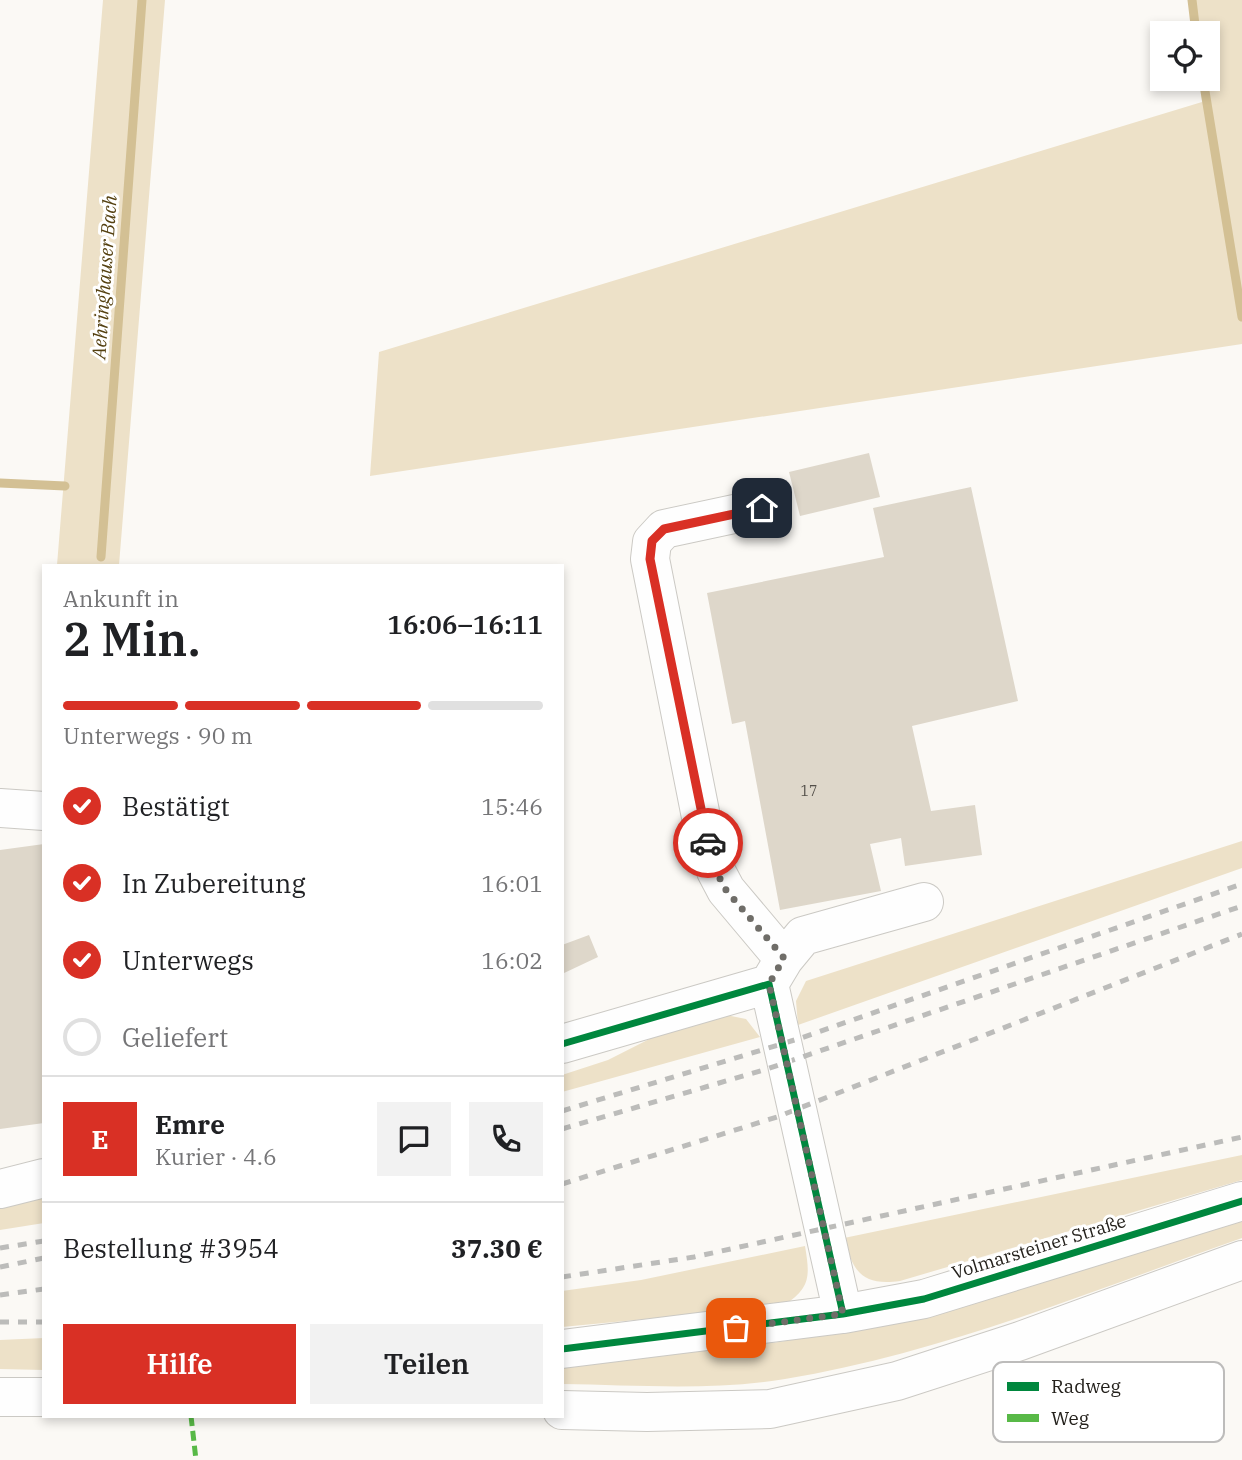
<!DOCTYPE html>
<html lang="de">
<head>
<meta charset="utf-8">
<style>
  :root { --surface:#fff; --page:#f2f2f2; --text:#202124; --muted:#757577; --line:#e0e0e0; --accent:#d93025 }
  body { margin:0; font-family:"IBM Plex Serif",serif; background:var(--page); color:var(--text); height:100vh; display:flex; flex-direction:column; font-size:26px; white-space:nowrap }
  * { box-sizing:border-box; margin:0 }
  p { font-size:23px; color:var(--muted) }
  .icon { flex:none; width:38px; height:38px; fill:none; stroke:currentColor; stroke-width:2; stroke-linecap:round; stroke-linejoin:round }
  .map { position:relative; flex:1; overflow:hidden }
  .panel { position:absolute; left:42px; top:564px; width:522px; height:854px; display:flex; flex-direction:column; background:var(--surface); border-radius:0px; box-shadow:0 4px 10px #0003 }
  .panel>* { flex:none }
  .buttons { position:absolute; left:1150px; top:21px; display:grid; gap:14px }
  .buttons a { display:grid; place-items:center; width:70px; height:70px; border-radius:0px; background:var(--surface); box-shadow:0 4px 10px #0003; font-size:35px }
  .pin { position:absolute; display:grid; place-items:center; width:60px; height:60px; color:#fff; margin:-30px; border-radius:14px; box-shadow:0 4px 10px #0006 }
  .courier { position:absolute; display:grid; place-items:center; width:70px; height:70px; margin:-35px; border:5px solid #d93025; border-radius:50%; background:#fff; color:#222; box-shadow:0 2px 9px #0007 }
  .head em { font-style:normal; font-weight:600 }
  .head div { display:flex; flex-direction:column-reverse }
  .head { display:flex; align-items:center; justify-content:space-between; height:119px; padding:0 21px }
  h1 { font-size:46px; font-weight:600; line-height:52px }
  .bar { display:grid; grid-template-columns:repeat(4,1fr); gap:10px 7px; align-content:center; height:84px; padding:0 21px }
  .bar i { height:9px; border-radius:5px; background:var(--line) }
  .bar .selected { background:var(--accent) }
  .bar p { grid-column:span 4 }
  .line { display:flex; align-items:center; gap:18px; padding:0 21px; border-top:2px solid var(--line) }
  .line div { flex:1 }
  .round { display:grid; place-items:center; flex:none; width:74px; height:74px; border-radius:0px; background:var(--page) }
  ol { padding:0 21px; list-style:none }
  li { display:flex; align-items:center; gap:21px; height:77px }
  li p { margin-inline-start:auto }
  li .icon { padding:7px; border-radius:50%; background:var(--accent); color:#fff; stroke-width:4 }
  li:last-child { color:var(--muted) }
  li i { width:38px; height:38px; border:4px solid var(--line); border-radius:50% }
  .action { display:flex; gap:14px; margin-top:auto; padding:14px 21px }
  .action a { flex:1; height:80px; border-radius:0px; background:var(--accent); color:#fff; font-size:28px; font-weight:600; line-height:80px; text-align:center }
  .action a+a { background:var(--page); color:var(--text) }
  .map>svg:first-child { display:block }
</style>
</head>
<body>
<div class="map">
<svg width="1242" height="1460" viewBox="0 0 1242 1460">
  <rect width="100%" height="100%" fill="#fbf9f5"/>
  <path fill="#ede1c8" d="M103,0H165L119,565H57Z
    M1192,0H1242V344L370,476L379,352L1202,102L1200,79H1208V33H1196Z
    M1242,841V868L798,1025L796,1001L806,981Z
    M721,1014L746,1019L760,1037L562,1092V1075L608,1060L683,1022Z
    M1242,1155V1180L900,1281C862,1286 853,1272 844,1238Z
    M44,1197V1223L0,1230V1208Z
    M1242,1220V1238C1092,1291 942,1353 785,1379C711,1391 636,1385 562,1384V1365L779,1342L874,1326Z
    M805,1246C810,1276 811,1288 783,1306L562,1327V1291L641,1280Z
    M44,1338V1370L0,1369V1340Z"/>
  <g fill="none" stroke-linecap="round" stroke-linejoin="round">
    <path stroke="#d3c094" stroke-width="9" d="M1192,0L1196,33
      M1203,79L1242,317
      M0,483L65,486
      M101,557L142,0"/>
  </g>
  <path fill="#ded7ca" d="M869,453L880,497L800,516L789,472Z
    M971,487L1018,701L912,726L931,811L975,805L982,855L905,866L901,838L870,844L881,891L780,910L745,721L732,724L707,593L884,557L873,508Z
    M44,844V1123L0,1129V850Z
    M589,935L598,957L562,974V945Z"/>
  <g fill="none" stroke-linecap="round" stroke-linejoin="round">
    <g stroke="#cbc9c4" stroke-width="40">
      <path id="minor" d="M762,508L664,529L652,542L650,559L702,822L716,871L726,890L784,959
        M0,808L44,811
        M772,979L784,959L803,936L924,902
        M562,1044L769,984L843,1314L924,1299L1242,1201
        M0,1189L44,1178
        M562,1349L843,1314"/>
    </g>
    <g stroke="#cbc9c4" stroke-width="40">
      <path id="major" d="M0,1397H44
        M562,1410L647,1412L770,1409L897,1381L1020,1341L1242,1260"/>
    </g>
    <use href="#minor" stroke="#fefefe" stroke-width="38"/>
    <use href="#major" stroke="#fefefe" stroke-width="38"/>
    <path stroke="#bcbcba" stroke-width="5" stroke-dasharray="9 9" stroke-linecap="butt" d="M562,1111L801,1038L1242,884
      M562,1129L767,1069L1242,906
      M562,1184L777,1117L1242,934
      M0,1248L44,1241
      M0,1267L44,1258
      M562,1277L694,1257L1242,1137
      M0,1295L44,1289
      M0,1322H44"/>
    <path stroke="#58b947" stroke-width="5" stroke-dasharray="10 5" stroke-linecap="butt" d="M191,1416L196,1460"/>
    <g stroke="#fff" stroke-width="11">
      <path id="cycleway" d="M562,1044L769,984L843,1314L924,1299L1242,1201
        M562,1349L843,1314"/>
    </g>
    <use href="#cycleway" stroke="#00873e" stroke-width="7"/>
  </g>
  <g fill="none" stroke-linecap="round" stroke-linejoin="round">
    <path stroke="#6f6d68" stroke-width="7" stroke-dasharray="0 12.6" d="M708,843L716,871L726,890L784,958L769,984L843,1314L736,1328"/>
    <path stroke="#d93025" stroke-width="9" d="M708,843L650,559L652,541L664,529L762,508"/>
  </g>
  <g text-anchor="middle" stroke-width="6" stroke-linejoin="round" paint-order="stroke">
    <g font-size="14" fill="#524e48">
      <text x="809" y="796">17</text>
    </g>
    <g font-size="18" fill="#24211c" stroke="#fff">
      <text transform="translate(1039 1247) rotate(-17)" y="6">Volmarsteiner Straße</text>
    </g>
    <g font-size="19" font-style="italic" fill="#544010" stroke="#fff">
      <text transform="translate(104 277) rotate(-86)" y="7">Aehringhauser Bach</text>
    </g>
  </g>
  <rect x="993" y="1362" width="231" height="80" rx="10" fill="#fff" stroke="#bdbcbb" stroke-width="2"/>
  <rect x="1007" y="1382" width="32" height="9" fill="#00873e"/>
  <rect x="1007" y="1414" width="32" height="8" fill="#58b947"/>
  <g font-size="19" fill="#24211c">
    <text x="1051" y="1393">Radweg</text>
    <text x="1051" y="1425">Weg</text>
  </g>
</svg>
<div class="buttons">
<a><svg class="icon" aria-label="locate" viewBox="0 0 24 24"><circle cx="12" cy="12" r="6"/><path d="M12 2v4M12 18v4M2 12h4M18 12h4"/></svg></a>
</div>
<div class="pin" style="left:736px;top:1328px;background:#ea580c"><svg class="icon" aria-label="bag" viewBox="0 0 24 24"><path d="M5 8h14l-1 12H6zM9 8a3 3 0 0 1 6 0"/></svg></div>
<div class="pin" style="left:762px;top:508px;background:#1f2937"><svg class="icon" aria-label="home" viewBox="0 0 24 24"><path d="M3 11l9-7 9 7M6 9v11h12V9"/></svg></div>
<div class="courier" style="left:708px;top:843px"><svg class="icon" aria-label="car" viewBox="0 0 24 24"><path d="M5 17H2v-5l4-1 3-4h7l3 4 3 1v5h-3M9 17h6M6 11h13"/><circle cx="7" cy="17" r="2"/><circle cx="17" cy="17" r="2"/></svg></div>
<section class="panel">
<div class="head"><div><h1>2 Min.</h1><p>Ankunft in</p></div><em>16:06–16:11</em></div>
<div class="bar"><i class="selected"></i><i class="selected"></i><i class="selected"></i><i></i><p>Unterwegs · 90 m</p></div>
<ol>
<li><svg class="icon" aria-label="check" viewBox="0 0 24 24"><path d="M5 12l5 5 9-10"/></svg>Bestätigt<p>15:46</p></li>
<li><svg class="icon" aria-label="check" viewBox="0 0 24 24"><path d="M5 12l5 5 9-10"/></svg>In Zubereitung<p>16:01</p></li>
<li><svg class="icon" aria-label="check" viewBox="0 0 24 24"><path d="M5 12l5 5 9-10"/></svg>Unterwegs<p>16:02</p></li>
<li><i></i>Geliefert</li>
</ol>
<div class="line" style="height:126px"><b class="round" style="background:var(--accent);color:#fff">E</b><div><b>Emre</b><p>Kurier · 4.6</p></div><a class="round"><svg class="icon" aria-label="chat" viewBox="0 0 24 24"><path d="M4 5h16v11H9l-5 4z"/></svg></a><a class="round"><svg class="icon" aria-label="phone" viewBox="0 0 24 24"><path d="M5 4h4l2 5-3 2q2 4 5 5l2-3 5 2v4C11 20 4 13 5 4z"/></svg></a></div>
<div class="line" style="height:91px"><div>Bestellung #3954</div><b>37.30 €</b></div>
<div class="action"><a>Hilfe</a><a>Teilen</a></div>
</section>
</div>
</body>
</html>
